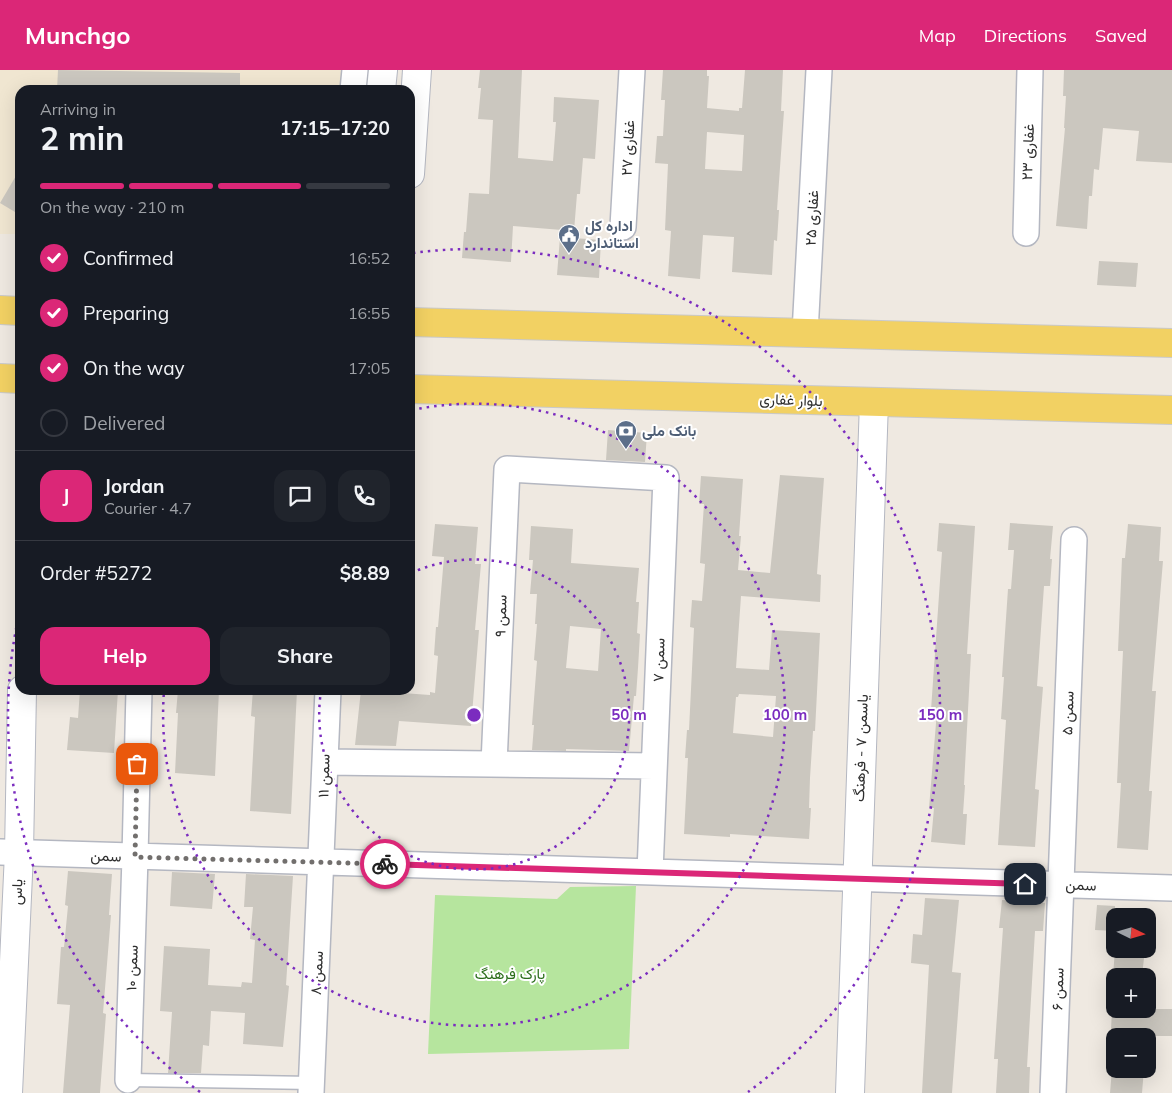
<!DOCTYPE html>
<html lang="en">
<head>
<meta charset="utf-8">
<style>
  :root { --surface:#171b24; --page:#20242c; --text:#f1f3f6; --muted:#9ea1a6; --line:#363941; --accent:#db2777 }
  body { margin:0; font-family:Mulish,Vazirmatn,sans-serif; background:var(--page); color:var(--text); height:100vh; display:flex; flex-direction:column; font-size:19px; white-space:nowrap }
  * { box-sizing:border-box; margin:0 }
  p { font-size:16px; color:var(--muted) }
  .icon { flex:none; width:28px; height:28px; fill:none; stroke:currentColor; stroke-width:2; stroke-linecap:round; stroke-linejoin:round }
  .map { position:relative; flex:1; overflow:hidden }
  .drawer { position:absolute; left:15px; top:15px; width:400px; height:610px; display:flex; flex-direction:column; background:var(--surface); border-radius:15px; box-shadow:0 5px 20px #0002 }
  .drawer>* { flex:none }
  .needle { width:32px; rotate:95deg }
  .fabs { position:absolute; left:1106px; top:838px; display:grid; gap:10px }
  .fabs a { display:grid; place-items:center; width:50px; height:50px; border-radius:10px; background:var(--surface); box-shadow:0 5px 20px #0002; font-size:25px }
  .pin { position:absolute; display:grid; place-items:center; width:42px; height:42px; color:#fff; margin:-21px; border-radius:10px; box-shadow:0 2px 8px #0006 }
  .courier { position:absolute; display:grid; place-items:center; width:50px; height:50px; margin:-25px; border:4px solid #db2777; border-radius:50%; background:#fff; color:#222; box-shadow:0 1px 6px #0007 }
  .headline em { font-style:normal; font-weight:700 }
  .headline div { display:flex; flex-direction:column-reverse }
  .headline { display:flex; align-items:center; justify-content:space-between; height:85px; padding:0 25px }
  h1 { font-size:32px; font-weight:700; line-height:38px }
  .bar { display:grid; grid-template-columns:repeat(4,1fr); gap:8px 5px; align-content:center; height:60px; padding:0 25px }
  .bar i { height:6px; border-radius:4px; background:var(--line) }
  .bar .active { background:var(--accent) }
  .bar p { grid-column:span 4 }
  .line { display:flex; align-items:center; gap:12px; padding:0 25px; border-top:1px solid var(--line) }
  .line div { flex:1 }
  .round { display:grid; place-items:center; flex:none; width:52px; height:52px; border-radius:15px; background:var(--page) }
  ol { padding:0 25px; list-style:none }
  li { display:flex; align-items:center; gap:15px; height:55px }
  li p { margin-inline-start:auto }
  li .icon { padding:5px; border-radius:50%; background:var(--accent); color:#fff; stroke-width:4 }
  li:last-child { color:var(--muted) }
  li i { width:28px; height:28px; border:2px solid var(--line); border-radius:50% }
  .cta { display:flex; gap:10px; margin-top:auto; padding:10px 25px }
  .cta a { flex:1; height:58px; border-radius:15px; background:var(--accent); color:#fff; font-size:20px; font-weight:700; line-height:58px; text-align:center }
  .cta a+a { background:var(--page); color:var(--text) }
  header { display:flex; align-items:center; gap:30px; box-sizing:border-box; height:70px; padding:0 25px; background:var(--accent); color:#fff }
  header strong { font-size:24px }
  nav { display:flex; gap:28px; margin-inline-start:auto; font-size:18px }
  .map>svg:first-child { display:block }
</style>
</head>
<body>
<header>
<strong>Munchgo</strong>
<nav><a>Map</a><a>Directions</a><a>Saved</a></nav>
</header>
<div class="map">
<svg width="1172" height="1023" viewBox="0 0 1172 1023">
  <rect width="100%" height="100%" fill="#efe9e1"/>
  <path fill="#f0e6d1" d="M0,0H344L343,20H20V164H0Z"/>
  <path fill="#b6e59e" d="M636,816L629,979L428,984L435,825L557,829L570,817Z"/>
  <path fill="#cbc7bf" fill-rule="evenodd" d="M58,0L240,3V20H57Z
    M480,0H522L518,88L553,91L556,52H553L554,27L599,30L595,89L583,88L580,124H577L574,161L513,156L511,192L462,188L464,162H466L469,123L489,124L493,50L478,49L481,18H478Z
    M663,0H707V6H709L707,38L739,41V38H742L745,0H783L781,41H784L777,140H779L777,171L774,170L772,205L732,202L734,167L703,165L700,209L668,206L671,161L665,160L668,94L655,93L657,66H663L665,30H661ZM707,62L744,65L742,101L705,99Z
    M1064,0H1172V93L1136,91L1139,61L1103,58L1099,100L1094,99L1092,126H1089L1087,159L1056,156L1065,58H1064L1066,26H1063Z
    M20,99V145L0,133Z
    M560,167L601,170L599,208L557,205Z
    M1099,191L1138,193L1136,217L1097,215Z
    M608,360L647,363L645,392L606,390Z
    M780,405L824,408L817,504L821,505L820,532L741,526L736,598L769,600L772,560L820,563L815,661H813L810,708L809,738H811L809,769L730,764V767L684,764L688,688H685L687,660H689L694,558L690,557L692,530L702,531L705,494L700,493L704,434H699L701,406L743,409L739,466H741L738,500L770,503ZM739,624L776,626L773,667L733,663L736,627H738Z
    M939,453L975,456L967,584H971L964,715H965L963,744H967L965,775L931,772L934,738H929L937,641L931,640L942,482L937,481Z
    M1010,453L1053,456L1050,489H1052L1050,516H1044L1037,616L1043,617L1035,719L1039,720L1035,777L998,775L1006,650L1001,649L1004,607H1002L1008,519H1011L1014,480H1008Z
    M435,454L478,457L475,494H481L475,560H479L471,656L399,651L396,676L355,675L361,620L430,625V622L435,623L438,586L434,585L436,557H438L444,487L432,486Z
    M1128,454L1161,457L1159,491H1163L1152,621H1156L1149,721H1152L1148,780L1117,778L1121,713H1117L1123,581H1118L1122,488H1125Z
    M531,456L573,459L571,493L639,498L636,532H639L637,563L640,564L638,598L636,626H634L629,681L566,679V681L532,680L534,655H532L537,591L534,590L537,554H535L537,524H530L533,490H529ZM570,556L601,559L598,601L566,598Z
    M80,620H118L114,683L67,680L70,647L78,648Z
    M178,620H219L215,706L175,703L178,643H176Z
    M253,620H297L291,744L250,741L255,647L251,646Z
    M68,801L112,804L109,845H111L103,943L106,944L100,1023H63L70,935L57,934L61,877H64L68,836L65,835Z
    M172,802L215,804L212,839L170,836Z
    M246,804L293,806L286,915L289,916L283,977L243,974L245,943L211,941L209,976L203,975L201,1003H168L172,942L160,941L164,876L210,879L208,915L241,917L242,912L252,913L255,870L250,869L253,837H244Z
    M925,828L959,830L952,902L961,903L952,1023H922L929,895L911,893L913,864L922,865Z
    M1002,830L1045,833L1043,861H1035L1027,997H1030L1029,1023H996L998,989H994L1003,858H999Z
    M1097,835L1115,836V861L1095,860Z
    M1115,879H1145L1142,906H1113Z
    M1112,939H1172V966H1114V960H1111Z
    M1112,999H1144L1142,1023H1110Z"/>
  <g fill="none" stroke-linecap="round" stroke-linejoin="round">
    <g stroke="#b4b7c1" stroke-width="15">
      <path id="lane" d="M128,1010L312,1013"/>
    </g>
    <g stroke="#b4b7c1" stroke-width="28">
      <path id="street" d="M353,20L355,0
        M623,157L632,0
        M1026,163L1030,0
        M805,263L819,0
        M325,692L654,696
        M494,694L507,399L666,408L650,802
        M0,782L1172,818
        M128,1010L135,787L139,620
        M311,1023L328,620
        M1053,1023L1074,470"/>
    </g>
    <g stroke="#b4b7c1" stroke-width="30">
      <path id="secondary" d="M381,20L383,0
        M410,104L417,0
        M8,1023L19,783L22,620
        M850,1023L874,332"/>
    </g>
    <g stroke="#c9c9c9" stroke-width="30">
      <path id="primary" d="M0,240L20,241
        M410,252L1172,273
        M0,308L20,309
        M410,319L1172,340"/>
    </g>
    <use href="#lane" stroke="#fff" stroke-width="12"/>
    <use href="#street" stroke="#fff" stroke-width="25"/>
    <use href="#secondary" stroke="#fff" stroke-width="28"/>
    <use href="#primary" stroke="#f2d163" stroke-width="28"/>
  </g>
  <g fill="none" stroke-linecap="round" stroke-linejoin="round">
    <path stroke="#726f6d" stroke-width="5" stroke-dasharray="0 9" d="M137,694L135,787L385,794"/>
    <path stroke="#db2777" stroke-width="6" d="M385,794L1025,814"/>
  </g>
  <g fill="none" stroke="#7b2cbf" stroke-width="2.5" stroke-dasharray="2.5 5">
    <path d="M411 503A155 155 0 1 1 321 621"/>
    <path d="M412 340A311 311 0 1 1 164 621"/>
    <path d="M200 1022A466 466 0 0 1 20 540M413 183A466 466 0 0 1 748 1022"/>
  </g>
  <defs>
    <g id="civic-pin" transform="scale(1.125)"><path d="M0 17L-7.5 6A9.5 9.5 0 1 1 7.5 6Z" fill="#5c6f8a" stroke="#fff"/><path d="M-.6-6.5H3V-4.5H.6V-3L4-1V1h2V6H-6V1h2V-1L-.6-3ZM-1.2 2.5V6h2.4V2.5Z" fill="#fff"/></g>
    <g id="bank-pin" transform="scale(1.125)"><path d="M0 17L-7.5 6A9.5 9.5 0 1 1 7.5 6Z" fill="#5c6f8a" stroke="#fff"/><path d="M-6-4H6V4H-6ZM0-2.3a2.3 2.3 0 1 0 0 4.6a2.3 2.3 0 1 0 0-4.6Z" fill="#fff"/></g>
  </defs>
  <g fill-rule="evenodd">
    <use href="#civic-pin" x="569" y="165"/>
    <use href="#bank-pin" x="626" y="361"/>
  </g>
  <g text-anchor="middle" stroke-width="4" stroke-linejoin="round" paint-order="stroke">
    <g font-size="15" fill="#2e2e2e" stroke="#fff">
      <text transform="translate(628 78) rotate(-87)" y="5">غفاری ۲۷</text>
      <text transform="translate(1028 82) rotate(-88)" y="5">غفاری ۲۳</text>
      <text transform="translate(812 148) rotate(-87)" y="5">غفاری ۲۵</text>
      <text transform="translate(791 330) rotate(2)" y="5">بلوار غفاری</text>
      <text transform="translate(501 546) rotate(-88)" y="5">سمن ۹</text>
      <text transform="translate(659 590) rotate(-88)" y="5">سمن ۷</text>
      <text transform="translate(1068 643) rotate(-88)" y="5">سمن ۵</text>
      <text transform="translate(861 678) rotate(-88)" y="5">یاسمن ۷ - فرهنگ</text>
      <text transform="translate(324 706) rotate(-88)" y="5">سمن ۱۱</text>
      <text transform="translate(106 786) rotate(2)" y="5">سمن</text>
      <text transform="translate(1081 815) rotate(2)" y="5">سمن</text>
      <text transform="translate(17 822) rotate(-88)" y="5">یاس</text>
      <text transform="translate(132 898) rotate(-88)" y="5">سمن ۱۰</text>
      <text transform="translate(317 903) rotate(-87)" y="5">سمن ۸</text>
      <text transform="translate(1058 919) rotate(-88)" y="5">سمن ۶</text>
    </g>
    <g font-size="15" font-weight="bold" fill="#4e5e75" stroke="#fff" text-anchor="start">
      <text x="585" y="161">اداره کل<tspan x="585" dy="17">استاندارد</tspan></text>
      <text x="642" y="366">بانک ملی</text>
    </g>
    <g font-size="15" fill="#2c6e1b" stroke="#fff">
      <text x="510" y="909">پارک فرهنگ</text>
    </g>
  </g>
  <circle cx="474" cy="645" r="8" fill="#7b2cbf" stroke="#fff" stroke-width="2.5"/>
  <g font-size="15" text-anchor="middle" font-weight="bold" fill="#7b2cbf" stroke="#fff" stroke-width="4" stroke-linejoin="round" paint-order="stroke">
    <text x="629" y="650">50 m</text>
    <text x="785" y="650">100 m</text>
    <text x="940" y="650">150 m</text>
  </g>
</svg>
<div class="fabs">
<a><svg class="needle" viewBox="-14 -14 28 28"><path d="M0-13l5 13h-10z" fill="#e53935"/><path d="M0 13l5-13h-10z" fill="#9ea1a6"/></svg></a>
<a>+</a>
<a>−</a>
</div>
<div class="pin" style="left:137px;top:694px;background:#ea580c"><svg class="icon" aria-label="bag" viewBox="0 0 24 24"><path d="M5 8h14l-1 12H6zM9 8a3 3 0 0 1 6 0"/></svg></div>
<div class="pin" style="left:1025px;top:814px;background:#1f2937"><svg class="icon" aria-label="home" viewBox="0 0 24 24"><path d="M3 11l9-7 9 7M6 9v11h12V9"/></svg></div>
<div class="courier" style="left:385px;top:794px"><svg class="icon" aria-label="bike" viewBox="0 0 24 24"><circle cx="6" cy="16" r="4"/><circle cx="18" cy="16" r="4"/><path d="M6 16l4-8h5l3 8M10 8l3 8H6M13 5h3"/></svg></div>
<section class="drawer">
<div class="headline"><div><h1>2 min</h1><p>Arriving in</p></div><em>17:15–17:20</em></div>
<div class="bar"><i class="active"></i><i class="active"></i><i class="active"></i><i></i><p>On the way · 210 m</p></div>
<ol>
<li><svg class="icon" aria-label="check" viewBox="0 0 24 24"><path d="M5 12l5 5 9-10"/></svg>Confirmed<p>16:52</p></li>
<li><svg class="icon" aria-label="check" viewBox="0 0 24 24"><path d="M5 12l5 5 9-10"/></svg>Preparing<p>16:55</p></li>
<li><svg class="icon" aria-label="check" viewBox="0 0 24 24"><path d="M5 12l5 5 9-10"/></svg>On the way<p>17:05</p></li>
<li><i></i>Delivered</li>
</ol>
<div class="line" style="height:90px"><b class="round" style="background:var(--accent);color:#fff">J</b><div><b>Jordan</b><p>Courier · 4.7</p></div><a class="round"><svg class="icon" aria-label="chat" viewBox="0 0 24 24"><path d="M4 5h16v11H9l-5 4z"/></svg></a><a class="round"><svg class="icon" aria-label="phone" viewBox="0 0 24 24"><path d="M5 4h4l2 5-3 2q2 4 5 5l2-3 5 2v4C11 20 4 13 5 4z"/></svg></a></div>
<div class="line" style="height:65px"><div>Order #5272</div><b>$8.89</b></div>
<div class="cta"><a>Help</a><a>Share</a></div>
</section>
</div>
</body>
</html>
